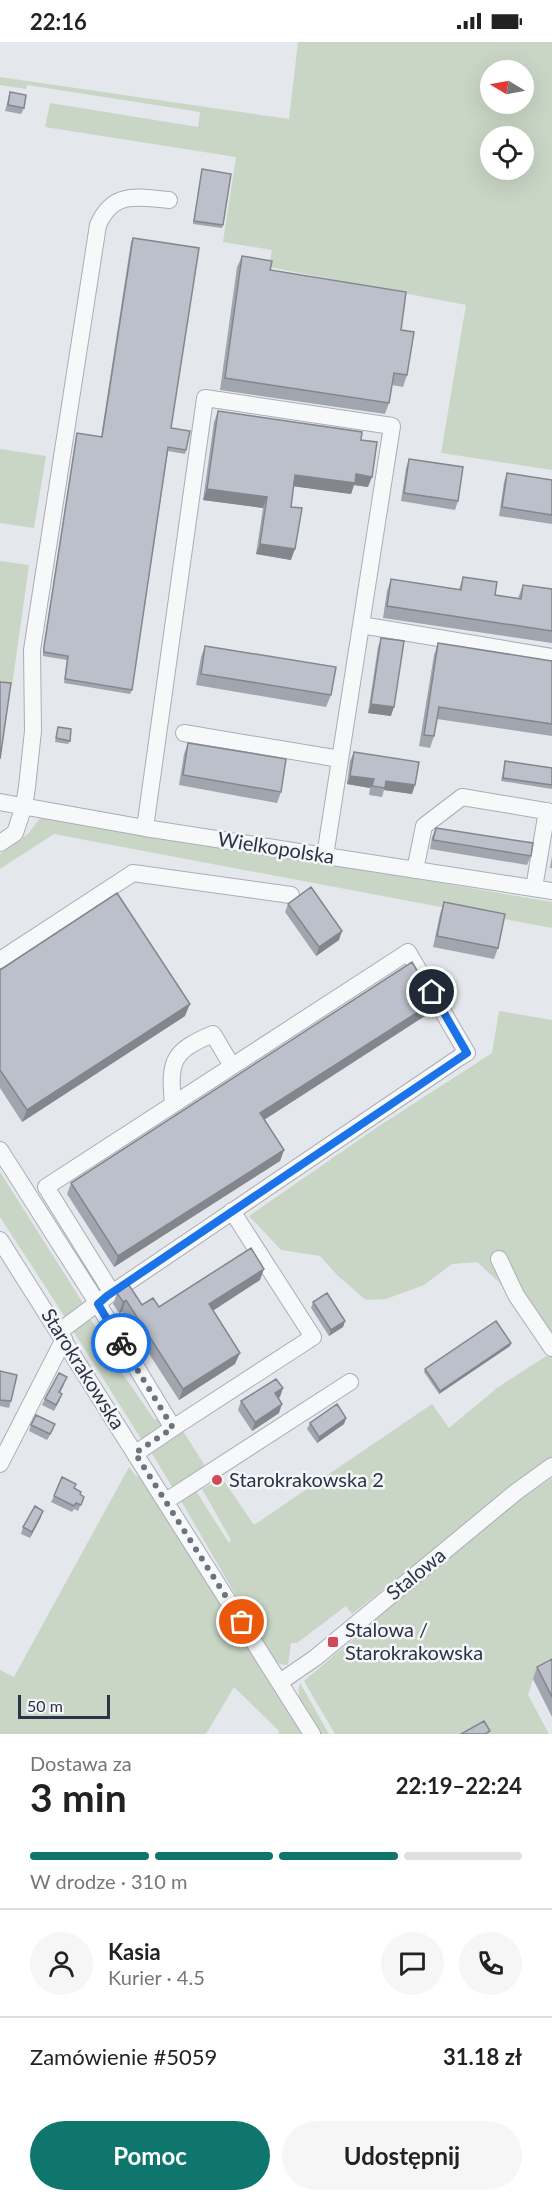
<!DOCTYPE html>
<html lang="pl">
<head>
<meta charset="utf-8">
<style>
  :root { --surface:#fff; --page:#f6f6f6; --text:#222; --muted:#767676; --line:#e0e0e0; --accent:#0f766e }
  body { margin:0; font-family:Lato,sans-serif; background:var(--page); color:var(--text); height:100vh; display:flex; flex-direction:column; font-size:22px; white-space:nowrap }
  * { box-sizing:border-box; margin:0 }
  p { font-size:20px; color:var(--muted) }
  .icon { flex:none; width:33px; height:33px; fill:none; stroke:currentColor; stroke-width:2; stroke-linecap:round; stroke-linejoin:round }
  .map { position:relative; height:1692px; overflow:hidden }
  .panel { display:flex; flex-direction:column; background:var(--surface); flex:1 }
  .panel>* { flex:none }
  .needle { width:39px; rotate:280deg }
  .controls { position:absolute; left:480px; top:18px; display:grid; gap:12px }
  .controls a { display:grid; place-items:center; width:54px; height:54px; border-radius:50%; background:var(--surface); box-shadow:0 6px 24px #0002; font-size:30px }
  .scale { position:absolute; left:18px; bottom:15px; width:92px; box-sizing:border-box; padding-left:6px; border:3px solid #2b3445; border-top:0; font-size:16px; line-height:21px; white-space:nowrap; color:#2b3445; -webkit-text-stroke:4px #f4f6f9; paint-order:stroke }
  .pin { position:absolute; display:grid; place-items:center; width:51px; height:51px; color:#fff; margin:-26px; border:3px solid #fff; border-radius:50%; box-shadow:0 2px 6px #0007 }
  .courier { position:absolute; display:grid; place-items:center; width:60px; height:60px; margin:-30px; border:4px solid #1a73e8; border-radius:50%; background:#fff; color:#222; box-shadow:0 2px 8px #0007 }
  .summary em { font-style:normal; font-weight:700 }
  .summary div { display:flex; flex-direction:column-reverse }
  .summary { display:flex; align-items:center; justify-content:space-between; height:102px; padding:0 30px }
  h1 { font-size:39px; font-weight:700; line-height:45px }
  .bar { display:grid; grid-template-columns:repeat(4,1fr); gap:9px 6px; align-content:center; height:72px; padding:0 30px }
  .bar i { height:8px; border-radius:4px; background:var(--line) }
  .bar .current { background:var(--accent) }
  .bar p { grid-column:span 4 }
  .line { display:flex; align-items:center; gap:15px; padding:0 30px; border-top:2px solid var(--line) }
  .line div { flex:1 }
  .round { display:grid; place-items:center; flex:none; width:63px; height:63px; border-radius:32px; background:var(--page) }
  .primary-button { display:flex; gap:12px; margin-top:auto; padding:12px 30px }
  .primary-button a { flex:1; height:69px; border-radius:36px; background:var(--accent); color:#fff; font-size:24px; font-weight:700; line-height:69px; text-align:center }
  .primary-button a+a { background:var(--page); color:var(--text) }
  .status { display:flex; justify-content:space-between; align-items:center; height:42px; padding:0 30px; background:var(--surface); direction:ltr }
  .status svg { height:16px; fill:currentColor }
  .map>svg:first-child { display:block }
</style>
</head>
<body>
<div class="status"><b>22:16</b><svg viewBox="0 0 49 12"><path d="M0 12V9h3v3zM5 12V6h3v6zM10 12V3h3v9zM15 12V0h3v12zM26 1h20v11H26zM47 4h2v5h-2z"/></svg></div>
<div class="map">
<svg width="552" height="1692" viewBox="0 0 552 1692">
  <rect width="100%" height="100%" fill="#e4e7ec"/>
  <path fill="#c9d6c5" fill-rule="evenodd" d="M298,0H552V428L441,411L466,263L269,225L272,208L223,200L236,115L45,85L50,61L198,85L200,70L27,43L26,47L0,43V35L289,77ZM490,28H524V62H490ZM490,94H524V128H490Z
    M0,407L46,414L34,486L0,481Z
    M0,519L29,523L12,644L0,643Z
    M49,774L552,860V886L54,792L0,827V812L29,791L39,777Z
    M499,969L552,978V1419L495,1459L352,1572L346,1564L297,1601H291L288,1623L280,1622L272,1616L180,1457L196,1449L229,1501L231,1498L202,1447L213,1441L216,1445L224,1439L254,1483L432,1362L449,1386L497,1346L551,1311L499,1240L477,1220L452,1222L424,1243L386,1257L366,1258L338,1234L320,1214L281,1208L249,1174L376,1086L492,1011Z
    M0,1130L83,1261L79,1267L65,1275L0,1175Z
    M87,1278H91L100,1291L97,1295L154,1377H158L165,1383L143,1400L72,1287Z
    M183,1389L207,1427L174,1448L151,1410Z
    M129,1425L137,1435L142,1431L241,1596L303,1692H278L279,1689L234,1645L206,1692H0V1628L14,1635Z
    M552,1436V1627L533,1637L528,1653L549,1692H335L304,1639L358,1593V1591L515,1460Z
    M300,1641L329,1692H320C311,1677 294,1659 300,1641Z"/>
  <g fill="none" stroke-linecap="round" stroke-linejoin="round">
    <g stroke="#a9aeb7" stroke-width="18">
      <path id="minor" d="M361,583L552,615
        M184,691L340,717
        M0,760L145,786L552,849
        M145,786L205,356L392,384L325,814
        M0,801L15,791L24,764L27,745L33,689L32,608L98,183C113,149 136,155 169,158
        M415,828L424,784L462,755L552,770
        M534,846L547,769
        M0,918L133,831L291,853
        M173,1062C169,1019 172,1009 213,992L232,1024
        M0,1108L98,1262L173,1386L313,1295L232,1169
        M0,1198L312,1692
        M499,1217L516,1253L552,1306
        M60,1289L107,1254L112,1251L460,1015L467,1011L408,910L46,1145L112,1251
        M136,1411L173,1386
        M0,1422L64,1297
        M166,1459L350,1340
        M280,1640L315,1616L516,1450L552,1424"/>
    </g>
    <use href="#minor" stroke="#f7f8fa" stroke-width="16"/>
  </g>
  <path fill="#a1a5ae" d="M10,50L24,66L21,72L5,69Z
    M202,127L223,183L222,186L193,182Z
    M133,196L171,386L186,408L185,412L168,409L132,648L130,652L64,641L67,618L43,614V609L76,395L77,391L101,395L131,200Z
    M242,214L401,288L407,333L403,345L392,343L389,361L385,372L220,348L237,225Z
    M218,369L361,398L368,445L354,443L351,452L294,444L291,465V518L256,512L263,466L203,458L214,380Z
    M409,417L458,459L455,468L401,459L406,426Z
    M507,431L552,438V482L499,474L504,440Z
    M463,535L495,553L518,556L523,543L552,547V601L383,576L387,549L391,537L459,547Z
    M381,596L391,674L368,671L378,605Z
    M438,601L552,619V694L437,677L434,694L430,706L419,704L434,613Z
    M205,604L331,653L326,665L196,643L201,615Z
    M58,685L70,699L68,702L55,700Z
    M188,701L281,750L277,761L179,743L184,712Z
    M354,710L412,752L384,748L382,755L369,753L370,746L347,742L350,719Z
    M505,719L552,726V747L501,739Z
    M436,786L531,814L527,823L430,807L432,795Z
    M552,814V826H550Z
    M444,860L498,906L494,917L433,905L440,872Z
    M288,862L339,898L316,914L285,870Z
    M0,928L185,974L22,1080L0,1046Z
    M435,959L431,970L264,1078L284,1108L280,1119L114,1225L67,1152L71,1141Z
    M260,1238L213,1268L235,1322L179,1358L122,1270L119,1271L113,1262L117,1251L142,1263L159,1265Z
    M313,1260L345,1279L343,1285L329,1294L311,1266Z
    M511,1301L510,1304L439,1352L424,1330L425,1327Z
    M0,1329L11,1359L9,1366L0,1364Z
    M65,1341L60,1351V1358L54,1369L42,1363L45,1357Z
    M278,1355L279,1371L252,1389L238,1368L241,1359L280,1355Z
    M346,1376L344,1382L317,1401L307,1387L310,1381Z
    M31,1383L53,1388L47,1398L29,1389Z
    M74,1446L80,1452L84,1455L78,1469L74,1467L72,1470L51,1460L54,1454Z
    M41,1475L30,1496L21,1492L23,1485Z
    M552,1617V1675L533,1637L537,1625Z"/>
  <path fill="#83868d" d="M356,432L372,435L368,445L354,443L351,452L291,444L295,433Z
    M207,447L267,455L263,466L203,458Z
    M260,502L295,507L291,518L256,512Z
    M371,662L394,665L391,674L368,671Z
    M350,734L374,737L370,746L347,742Z
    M386,739L415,743L412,752L384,748Z
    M342,889L339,898L316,914L319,905Z
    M435,959L431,970L256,1083L260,1071Z
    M190,962L185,974L22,1080L27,1068Z
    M284,1108L280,1119L114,1225L118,1214Z
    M264,1227L260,1238L205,1274L209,1262Z
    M126,1258L122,1270L119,1271L123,1260Z
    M345,1279L343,1285L329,1294L331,1288Z
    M511,1301L510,1304L439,1352L440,1349Z
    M240,1311L235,1322L179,1358L183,1347Z
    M283,1346L280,1355L272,1360L275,1351Z
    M282,1362L279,1371L252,1389L255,1380Z
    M346,1376L344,1382L317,1401L319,1395Z
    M43,1469L41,1475L30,1496L32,1490Z"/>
  <path fill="#bbc0ca" stroke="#83868d" stroke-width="1.5" d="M10,50L26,53L24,66L8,63Z
    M202,127L231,132L223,183L194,179Z
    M133,196L199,206L171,386L190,389L186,408L168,405L132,648L65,637L68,614L44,610V605L77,391L102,395Z
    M242,214L272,219L270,228L406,250L401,288L414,290L407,333L394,331L389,361L225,336Z
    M218,369L362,390L361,398L377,400L372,435L356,432L355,441L295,433L291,465L302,466L295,507L260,502L267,455L207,447Z
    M409,417L463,425L458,459L404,451Z
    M507,431L552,438V473L502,465Z
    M463,535L497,540L495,553L521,557L523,543L552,547V589L387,564L391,537L461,548Z
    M381,596L404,599L394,665L371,662Z
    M438,601L552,619V682L439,665L434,694L424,693Z
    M205,604L336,625L331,653L201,632Z
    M0,640L11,641L0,717Z
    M58,685L71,687L70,699L56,696Z
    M188,701L286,717L281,750L183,733Z
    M354,710L419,720L415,743L386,739L385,746L372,744L374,737L350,734Z
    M505,719L552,726V743L503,736Z
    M436,786L533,801L531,814L433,798Z
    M311,845L342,889L319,905L288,862Z
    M117,851L190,962L27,1068L0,1028V928Z
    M444,860L505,872L498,906L437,894Z
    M412,920L435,959L260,1071L284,1108L118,1214L71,1141Z
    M251,1206L264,1227L209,1262L240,1311L183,1347L126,1258L123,1260L117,1251L129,1243L142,1263L153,1256L159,1265Z
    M327,1251L345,1279L331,1288L313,1260Z
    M496,1279L511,1301L440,1349L425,1327Z
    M0,1329L17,1333L11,1359L0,1358Z
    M59,1331L67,1335L59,1350L62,1352L56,1363L45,1357Z
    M276,1337L283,1346L275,1351L282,1362L255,1380L241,1359Z
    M337,1362L346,1376L319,1395L310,1381Z
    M36,1373L55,1382L50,1392L31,1383Z
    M62,1435L76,1442L74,1446L81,1450L80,1452L84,1455L81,1463L76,1461L74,1464L54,1454Z
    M35,1464L43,1469L32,1490L23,1485Z
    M552,1617V1655L537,1625Z
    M484,1679L490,1689L485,1692H461Z"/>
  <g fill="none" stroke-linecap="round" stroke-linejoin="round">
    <path stroke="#6c737f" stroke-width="6" stroke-dasharray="0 10.8" d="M121,1301L173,1386L135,1411L242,1580"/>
    <path stroke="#1a73e8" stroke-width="8" d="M121,1301L98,1262L107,1254L467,1011L432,950"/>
  </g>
  <g fill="#d1495b" stroke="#f4f6f9" stroke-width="2">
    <circle cx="217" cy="1438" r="6"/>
    <rect x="327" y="1594" width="12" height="12" rx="3"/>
  </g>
  <g text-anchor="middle" stroke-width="5" stroke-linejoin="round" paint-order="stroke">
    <g font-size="20" fill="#2b3445" stroke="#f4f6f9">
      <text transform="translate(276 806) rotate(9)" y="7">Wielkopolska</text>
      <text transform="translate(83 1327) rotate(58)" y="7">Starokrakowska</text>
      <text transform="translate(416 1532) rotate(-39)" y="7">Stalowa</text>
    </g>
    <g font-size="20" fill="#2b3445" stroke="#f4f6f9" text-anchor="start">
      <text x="229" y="1445">Starokrakowska 2</text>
      <text x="345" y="1595">Stalowa /<tspan x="345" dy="23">Starokrakowska</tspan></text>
    </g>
  </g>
</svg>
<div class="controls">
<a><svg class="needle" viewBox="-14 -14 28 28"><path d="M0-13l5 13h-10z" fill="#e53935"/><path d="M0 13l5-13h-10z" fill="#767676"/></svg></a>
<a><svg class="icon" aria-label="locate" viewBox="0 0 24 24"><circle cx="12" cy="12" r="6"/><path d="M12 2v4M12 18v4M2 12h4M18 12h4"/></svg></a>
</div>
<div class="scale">50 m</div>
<div class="pin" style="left:242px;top:1580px;background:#ea580c"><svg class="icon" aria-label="bag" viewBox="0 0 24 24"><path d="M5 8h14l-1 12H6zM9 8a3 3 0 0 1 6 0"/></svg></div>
<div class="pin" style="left:432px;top:950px;background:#1f2937"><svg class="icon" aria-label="home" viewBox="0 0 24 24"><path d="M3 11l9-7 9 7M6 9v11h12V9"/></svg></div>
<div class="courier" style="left:121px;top:1301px"><svg class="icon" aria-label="bike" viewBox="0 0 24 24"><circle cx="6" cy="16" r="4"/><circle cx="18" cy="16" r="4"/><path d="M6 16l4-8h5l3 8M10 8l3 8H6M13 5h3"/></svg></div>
</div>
<section class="panel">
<div class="summary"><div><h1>3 min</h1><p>Dostawa za</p></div><em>22:19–22:24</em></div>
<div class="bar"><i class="current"></i><i class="current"></i><i class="current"></i><i></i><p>W drodze · 310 m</p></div>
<div class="line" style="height:108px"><a class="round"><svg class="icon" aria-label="person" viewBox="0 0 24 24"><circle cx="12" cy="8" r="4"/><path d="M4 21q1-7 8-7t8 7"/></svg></a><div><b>Kasia</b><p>Kurier · 4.5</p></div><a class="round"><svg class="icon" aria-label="chat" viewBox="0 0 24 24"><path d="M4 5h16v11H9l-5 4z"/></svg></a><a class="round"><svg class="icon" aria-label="phone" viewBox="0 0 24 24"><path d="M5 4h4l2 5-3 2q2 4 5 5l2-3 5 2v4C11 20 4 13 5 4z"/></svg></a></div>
<div class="line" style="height:78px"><div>Zamówienie #5059</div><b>31.18 zł</b></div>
<div class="primary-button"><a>Pomoc</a><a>Udostępnij</a></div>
</section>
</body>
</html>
